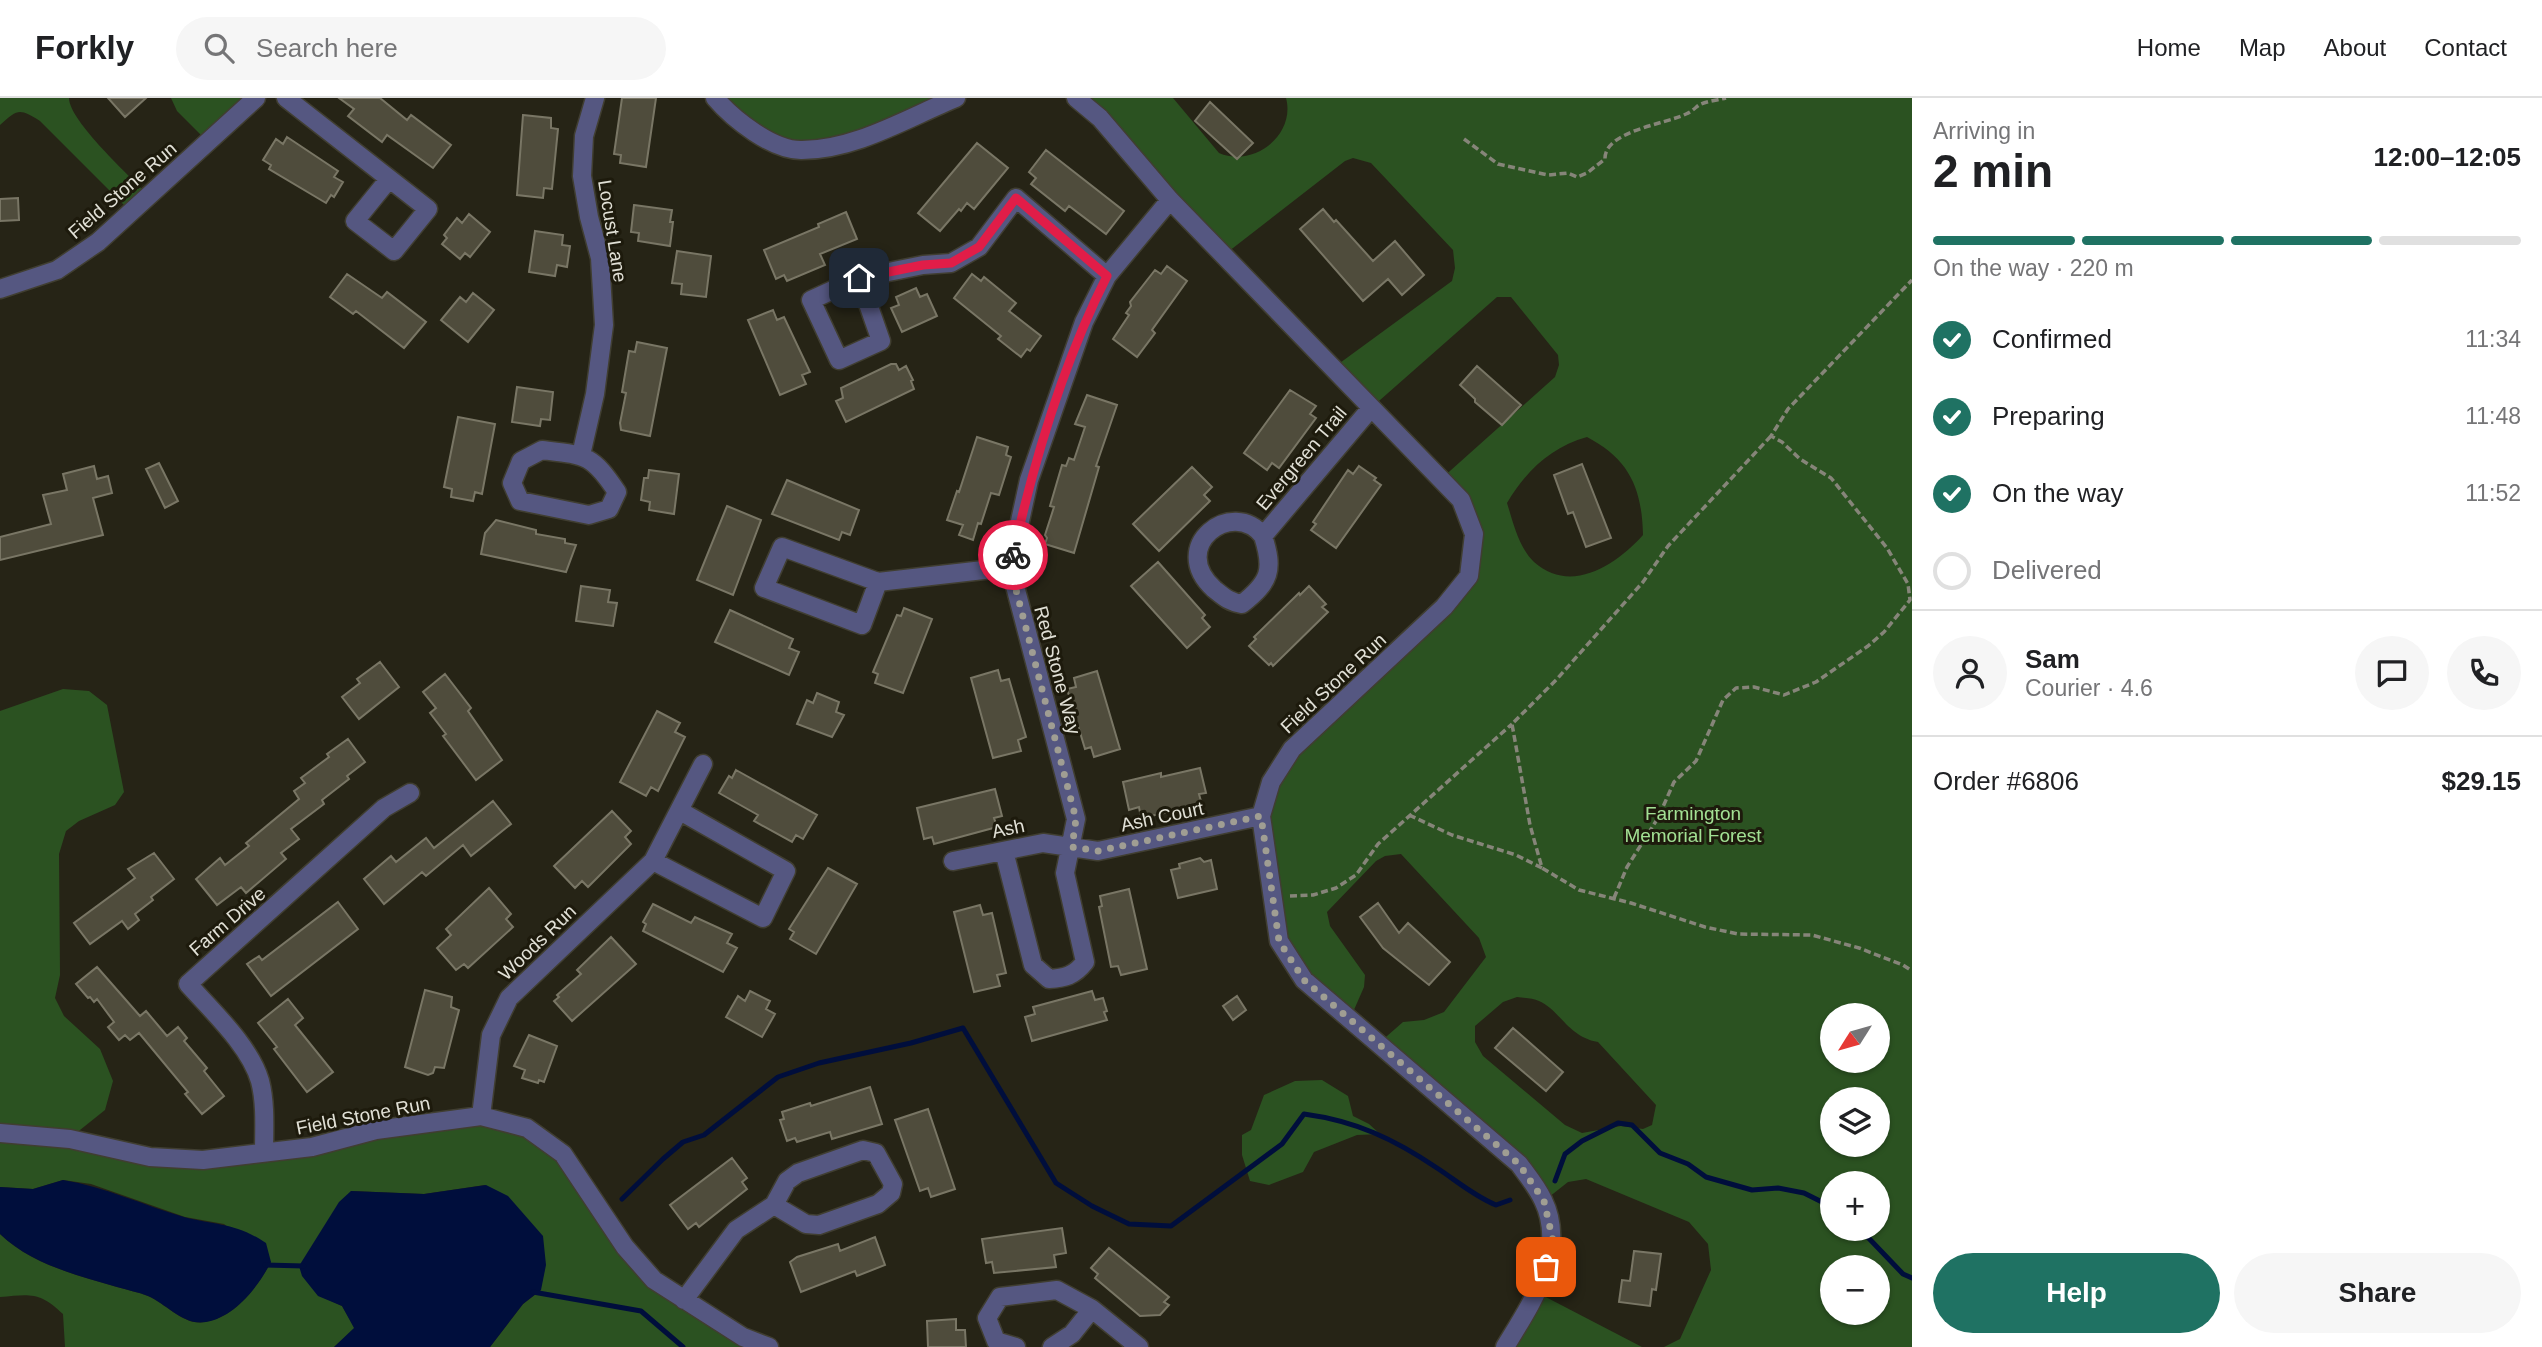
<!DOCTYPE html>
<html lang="en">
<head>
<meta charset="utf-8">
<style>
  :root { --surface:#fff; --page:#f6f6f6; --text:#202124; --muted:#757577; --line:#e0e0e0; --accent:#1f7263 }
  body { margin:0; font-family:Helvetica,sans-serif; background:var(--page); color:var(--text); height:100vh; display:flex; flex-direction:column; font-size:26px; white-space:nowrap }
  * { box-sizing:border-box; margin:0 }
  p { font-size:23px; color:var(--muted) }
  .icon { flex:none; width:38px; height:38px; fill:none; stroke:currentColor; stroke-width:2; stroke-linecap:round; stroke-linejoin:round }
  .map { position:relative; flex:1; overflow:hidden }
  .panel { display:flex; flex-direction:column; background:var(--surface); width:630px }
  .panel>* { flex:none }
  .needle { width:46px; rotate:233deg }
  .controls { position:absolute; left:1820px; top:905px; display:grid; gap:14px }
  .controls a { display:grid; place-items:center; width:70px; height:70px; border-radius:50%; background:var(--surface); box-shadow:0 2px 5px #0004; font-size:35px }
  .pin { position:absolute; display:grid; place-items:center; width:60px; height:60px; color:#fff; margin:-30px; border-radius:14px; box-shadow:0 4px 10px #0006 }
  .courier { position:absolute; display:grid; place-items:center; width:70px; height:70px; margin:-35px; border:5px solid #e11d48; border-radius:50%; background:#fff; color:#222; box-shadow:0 2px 9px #0007 }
  .headline em { font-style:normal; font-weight:700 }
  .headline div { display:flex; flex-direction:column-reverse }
  .headline { display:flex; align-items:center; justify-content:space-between; height:119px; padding:0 21px }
  h1 { font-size:46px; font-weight:700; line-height:52px }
  .bar { display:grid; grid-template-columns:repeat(4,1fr); gap:10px 7px; align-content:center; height:84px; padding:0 21px }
  .bar i { height:9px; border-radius:5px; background:var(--line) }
  .bar .on { background:var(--accent) }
  .bar p { grid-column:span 4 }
  .line { display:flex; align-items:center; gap:18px; padding:0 21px; border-top:2px solid var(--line) }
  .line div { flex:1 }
  .round { display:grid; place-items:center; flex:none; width:74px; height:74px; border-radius:37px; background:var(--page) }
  ol { padding:0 21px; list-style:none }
  li { display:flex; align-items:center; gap:21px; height:77px }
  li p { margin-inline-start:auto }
  li .icon { padding:7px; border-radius:50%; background:var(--accent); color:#fff; stroke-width:4 }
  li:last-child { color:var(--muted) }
  li i { width:38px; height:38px; border:4px solid var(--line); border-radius:50% }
  .primary-button { display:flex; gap:14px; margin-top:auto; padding:14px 21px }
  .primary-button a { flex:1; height:80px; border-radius:42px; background:var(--accent); color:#fff; font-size:28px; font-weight:700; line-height:80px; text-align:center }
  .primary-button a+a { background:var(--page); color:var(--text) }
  header { display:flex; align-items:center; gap:42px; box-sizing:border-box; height:98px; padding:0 35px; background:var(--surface); border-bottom:2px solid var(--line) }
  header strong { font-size:33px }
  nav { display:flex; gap:38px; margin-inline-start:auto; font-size:24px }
  .search { width:490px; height:63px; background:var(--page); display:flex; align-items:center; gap:18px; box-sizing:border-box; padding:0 24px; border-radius:38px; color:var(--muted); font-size:26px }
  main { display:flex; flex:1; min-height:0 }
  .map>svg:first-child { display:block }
</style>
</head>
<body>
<header>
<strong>Forkly</strong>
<div class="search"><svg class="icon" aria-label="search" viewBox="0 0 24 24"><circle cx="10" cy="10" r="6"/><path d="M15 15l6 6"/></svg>Search here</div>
<nav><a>Home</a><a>Map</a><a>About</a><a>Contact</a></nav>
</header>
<main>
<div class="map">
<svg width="1912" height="1249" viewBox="0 0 1912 1249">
  <rect width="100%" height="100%" fill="#262416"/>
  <path fill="#2b5221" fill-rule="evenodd" d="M0,0H69C69,23 131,79 149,98L131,114L40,23C19,10 18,11 0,27Z
    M171,0H256L208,44L177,13Z
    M715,0H956L799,53Z
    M1076,0H1173L1219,55C1253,70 1296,37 1286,0H1912V1249H1664L1680,1241L1711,1172L1708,1146L1689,1124L1586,1081L1568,1084L1544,1103L1519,1066L1379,945L1403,924L1424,922L1444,914L1486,859L1479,840L1401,756L1385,758L1376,763L1327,814L1330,828L1365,877L1364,889L1350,921L1279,843L1261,718L1271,684L1469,478L1474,436L1441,381L1555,279L1559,267L1558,257L1511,199H1497L1371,310L1333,270L1452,183L1455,170L1453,152L1371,65L1353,60L1345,63L1224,157ZM1587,339C1629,361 1642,390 1643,437C1616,467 1571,497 1534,464C1519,450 1513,424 1507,405C1526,373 1551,349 1587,339ZM1517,899C1524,900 1533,900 1539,903C1560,912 1568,939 1598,944L1656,1007L1652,1027L1643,1031L1621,1028L1582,1035L1565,1027L1483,958L1475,944V928L1503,904ZM1832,917H1878V962H1832ZM1832,1001H1878V1046H1832ZM1832,1085H1878V1130H1832ZM1832,1169H1878V1214H1832Z
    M63,591L89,593L107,607L124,694L115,707L79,723L66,733L59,756L60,877L55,900L64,918L100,951L113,983L105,1012L70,1040L203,1062L481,1018L563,1056L654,1182L769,1249H490L523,1206L541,1192L485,1087L424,1096L351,1093L318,1197L342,1208L355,1230L334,1249H65L63,1216C40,1194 31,1196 0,1199V1136C31,1166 76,1177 117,1189C127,1192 138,1194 148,1198C167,1206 183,1228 205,1224C236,1219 257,1189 271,1164L224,1126L185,1119L91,1086L63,1082L33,1091L0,1089V613Z
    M1322,982L1348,998L1353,1018L1369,1026L1380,1036L1357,1037L1314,1054L1303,1074L1269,1087L1250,1083L1242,1057V1037L1251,1032L1264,997L1295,983Z
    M1538,1195L1642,1249H1505Z"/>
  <path fill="#000e3c" d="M63,1082C105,1089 143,1107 184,1119C218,1128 234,1124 266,1145L271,1164C258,1189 235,1219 206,1224C183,1228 167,1206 148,1198C138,1194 127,1192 117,1189C76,1177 31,1166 0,1136V1089L33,1091Z
    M486,1087L508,1098L543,1138L546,1167L541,1192L523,1206L490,1249H334L354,1230L342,1208L318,1198L302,1178L299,1168L339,1104L351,1093L424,1096Z"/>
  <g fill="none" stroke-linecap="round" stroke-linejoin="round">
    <path stroke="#000e3c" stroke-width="5" d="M1555,1083L1565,1056L1582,1043L1618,1025L1632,1027L1660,1055L1688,1066L1706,1079L1752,1092L1778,1090L1804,1095L1832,1109
      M622,1101L663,1061L683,1044L704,1037L778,979L819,965L911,945L963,930L1056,1085L1092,1108L1129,1126L1171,1128L1282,1046L1304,1016C1356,1023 1394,1041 1437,1070C1457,1083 1474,1098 1496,1107L1510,1102
      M1859,1130L1903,1176L1912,1180
      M265,1167L304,1168
      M533,1194L641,1213L683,1249"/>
  </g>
  <path fill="#4f4c3c" stroke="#797665" stroke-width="2" d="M108,0H146L125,19Z
    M339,0H380L407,22L411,17L451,47L433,70L387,37L382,44L348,18L354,11Z
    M622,0H656L646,69L620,65L621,57L614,56Z
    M1210,4L1253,45L1237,61L1195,23Z
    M523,17L551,20V30L558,31L552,91L544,90L543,100L517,97Z
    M287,39L338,73L334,79L343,84L334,99L331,97L326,105L269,71L271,67L263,62L276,41L283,46Z
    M977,45L1008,70L974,111L967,105L961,113L959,111L940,133L918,115Z
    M1046,52L1124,113L1106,136L1069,108L1065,113L1031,86L1036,80L1029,74Z
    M18,100L19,122L0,123V101Z
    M634,107L672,112L670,124H673L670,148L638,143L639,135L631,134Z
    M1323,111L1334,124L1336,122L1373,163L1395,143L1424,177L1402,197L1388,181L1363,203L1300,131Z
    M846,114L857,141L820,156L825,167L787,183L784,177L776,181L764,152L819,129L818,126Z
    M469,116L490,134L470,159L465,155L460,161L442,146L447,140L444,137L457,120L462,125Z
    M535,133L563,137L562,147L570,148L567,169L557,167L555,178L529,174Z
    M677,153L711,158L706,199L681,196L682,186L672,185Z
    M1167,168L1187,183L1152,232L1155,235L1137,259L1113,241L1129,217L1126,215L1131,208L1130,204L1155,172L1161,176Z
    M347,176L382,200L387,194L426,224L404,250L356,213L353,216L330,199Z
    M972,176L981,183L984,179L1016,205L1009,213L1041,238L1030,253L1027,251L1021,259L998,241L1001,238L954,200Z
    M916,190L920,199L927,196L937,218L902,234L891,210L899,207L896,199Z
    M473,195L494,212L468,244L441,222L460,199L466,204Z
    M773,212L777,222L784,219L810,274L802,277L806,286L780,297L748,222Z
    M637,244L667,250L650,338L621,332L620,325L626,295L622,294L629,253L635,254Z
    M891,266H896L899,272L906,268L913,282L911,283L914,291L846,324L836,303L843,300L841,290Z
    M1477,268L1521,307L1502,327L1475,304V301L1460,287Z
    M517,289L553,294L550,322L541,321L540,328L512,324Z
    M1290,292L1316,308L1310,316L1316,320L1279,370L1272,365L1267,372L1244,355Z
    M1087,297L1117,307L1096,368L1099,369L1074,455L1045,446L1047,440L1045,437L1054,409L1050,408L1062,367L1066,368L1069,360L1074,362L1085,329L1075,326Z
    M458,319L495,326L482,396L475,394L473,403L451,399L452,391L444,389Z
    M977,339L1008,349L1006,357L1011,359L999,397L991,395L981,426L978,425L973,442L959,437L963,427L947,422L957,393L959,394Z
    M159,365L178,403L165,410L146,371Z
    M1582,366L1611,440L1586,449L1573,414L1568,416L1554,377Z
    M94,368L97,381L108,378L112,395L93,400L103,437L0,462V439L51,426L43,397L67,392L63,376Z
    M1359,368L1376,380L1374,382L1381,387L1336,450L1311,432L1316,426L1313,424L1348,372L1353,376Z
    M1192,369L1212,389L1204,397L1210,403L1159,453L1133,426Z
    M649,372L679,376L674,416L649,412L650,404L641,402L644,380H648Z
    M787,382L859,412L850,437L842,434L839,442L772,416Z
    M727,408L761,422L733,497L697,482Z
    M496,422L536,432V436L565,441V445L576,447L566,474L481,456L485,435Z
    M1158,464L1205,517L1202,520L1210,529L1187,550L1131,488Z
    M581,488L610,492L608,504L617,505L613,528L576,523Z
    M1309,488L1326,506L1322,509L1328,514L1273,568L1271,565L1269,567L1249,548L1256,541L1254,539L1299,495L1300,497Z
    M904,510L932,521L903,595L875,585L878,576L873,574L897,517L901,518Z
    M730,512L793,541L789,550L799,554L789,577L715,544Z
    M380,564L399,589L359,621L342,599L360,585L357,581Z
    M998,572L1001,583L1009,581L1026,639L1018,642L1021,653L993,660L971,580Z
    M1097,573L1120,651L1094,659L1091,649L1085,651L1067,591L1076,589L1074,580Z
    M445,576L471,610L468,613L502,662L476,682L443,638L446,636L430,615L436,610L423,594Z
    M817,595L839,604L836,614L844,617L832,639L797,626L807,602L813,605Z
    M657,613L680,625L675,634L685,639L658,693L651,689L646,698L620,684Z
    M348,641L365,664L347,678L349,681L322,702L324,706L291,731L299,741L281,755L286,761L246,795L241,789L217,807L196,781L220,760L225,767L249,748L246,745L299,701L294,693L305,685L301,680L329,659L327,656Z
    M1200,670L1206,695L1199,696L1202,707L1141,720L1139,709L1129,712L1123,684L1161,675V679Z
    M736,672L817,717L803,741L796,737L792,744L754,723L758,717L719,695L729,678L732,680Z
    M995,691L1002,718L994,720L997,729L934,746L932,739L924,741L917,710Z
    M493,703L511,726L471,758L463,747L426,778L422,774L384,806L364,781L391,758L396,764L426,740L434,750Z
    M612,713L631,733L625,739L631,746L588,789L582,783L575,790L554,768Z
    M154,755L174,781L151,799L153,802L135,816L139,822L128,831L122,823L90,846L74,825L135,780L128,771Z
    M1200,760L1204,764L1211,762L1217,791L1178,800L1171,772L1180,770L1179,766Z
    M828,770L857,786L816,856L790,841L794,834L789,831Z
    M489,790L511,816L506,821L513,829L468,870L464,866L456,872L437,850L451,837L446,831Z
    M1129,791L1147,871L1121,877L1118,868L1111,869L1099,809L1102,808L1100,798Z
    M338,804L358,831L271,898L247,866L259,858L262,862Z
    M1378,805L1399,835L1408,825L1450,864L1429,887L1383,850L1360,819Z
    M653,806L691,825L695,819L732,836L727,845L737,850L723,874L643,833L646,826L643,824Z
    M980,807L983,817L992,815L1006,875L997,877L1000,888L974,894L954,814Z
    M611,839L636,866L572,923L554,903L559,899L557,897L581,876L577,872Z
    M97,869L140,918L146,913L167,938L178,929L187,940L184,943L207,970L204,973L224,998L202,1016L185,996L188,994L139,935L130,942L125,937L119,942L108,929L114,924L97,901L94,904L90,899L88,900L76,886Z
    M425,892L452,899L451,909L459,912L444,970L435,969L433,975L428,977L405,969Z
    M750,893L770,903L766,911L775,916L762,939L726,919L738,898L745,903Z
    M1092,893L1095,902L1103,900L1107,913L1104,914L1107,922L1032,943L1025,919L1035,916L1033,909Z
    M1237,898L1246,912L1233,922L1223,908Z
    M288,901L303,920L295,927L333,974L307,994L274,951L277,949L258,925Z
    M1513,930L1563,974L1546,993L1495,950Z
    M529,937L557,948L544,984L539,982L538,985L522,980L525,972L514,968Z
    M870,989L882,1026L832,1041L830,1034L797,1044L795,1040L787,1043L780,1022L784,1021L782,1014L810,1005L811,1008Z
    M928,1011L955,1091L931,1099L928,1090L920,1093L895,1022Z
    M732,1060L747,1080L742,1084L747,1091L699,1129L696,1125L688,1131L670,1107Z
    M1062,1130L1066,1155L1054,1157L1056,1169L994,1175L992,1164L986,1165L982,1141Z
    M875,1139L885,1167L857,1178L855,1173L801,1194L790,1164L797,1159L838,1146L840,1153Z
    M1109,1150L1169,1199L1164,1204L1169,1207L1160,1217L1140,1218L1095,1180L1098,1176L1091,1170Z
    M1634,1153L1661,1156L1656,1192L1652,1191L1650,1208L1619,1204L1622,1182L1630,1183Z
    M956,1221V1232H965L966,1249H928L927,1223Z"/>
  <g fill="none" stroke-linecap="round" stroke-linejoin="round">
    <g stroke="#403e31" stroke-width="21">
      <path id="minor" d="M286,0L428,111L394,153L355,123L389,81
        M715,0C733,21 773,53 802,52C855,52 907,20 956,0
        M1076,0L1100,20L1170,102L1461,402L1474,436L1469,478L1444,509L1292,651L1271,684L1261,718L1279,843L1304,882L1519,1066C1527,1077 1537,1089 1543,1102C1568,1153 1531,1206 1505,1249
        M859,180L881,243L839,262L811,202L859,180L923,167L951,165L979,149L1016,100L1107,178
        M0,191L57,172L98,144L256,0
        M542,352C585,357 592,356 617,394L609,411L589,417L520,403L512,385L521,363Z
        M581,357L595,296L604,227L600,160L589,119L582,78L584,38L595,0
        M1263,438C1233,399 1167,448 1214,491C1224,499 1229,504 1242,506C1270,484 1274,472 1263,438L1371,310
        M878,484L862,527L764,490L782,449L878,484L1010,469
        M1004,753L1033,867L1049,881C1065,880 1074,878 1085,864L1065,775L1076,721L1010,469L1029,382L1084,224L1107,178L1170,102
        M653,763L763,820L786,773L680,713
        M953,763L1043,745L1098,753L1261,718
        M481,1018L491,937L509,900L653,763L703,666
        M0,1035L70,1041L150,1059L203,1062L312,1049L376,1032L481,1018L527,1030L563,1056L625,1149L654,1182L743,1239L769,1249
        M264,1055C264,1032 266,1006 260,983C250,948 212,913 188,886L384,710L410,695
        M684,1202L736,1132L774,1107L787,1083L798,1075L863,1052L876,1055L893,1086L891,1095L878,1106L819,1127L806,1126L774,1107
        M1016,1249L996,1243L987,1220L1000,1199L1057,1192L1092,1211L1139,1249
        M1052,1249L1072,1236L1092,1211"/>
    </g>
    <path stroke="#868579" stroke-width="3.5" stroke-dasharray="7 3.5" stroke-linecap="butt" d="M1464,41L1498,66L1548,77L1568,75L1577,79L1587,75L1605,61C1604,33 1666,26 1686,16C1691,14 1695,10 1699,7C1707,3 1718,2 1726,0
      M1771,338L1668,448L1643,484L1557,581L1512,626L1530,727L1542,770L1579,792L1631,805L1705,829L1738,836L1812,837L1859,850L1903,867L1912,873
      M1409,717L1452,737L1516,757L1542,770
      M1290,798L1313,797L1336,790L1356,777L1378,746L1512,626
      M1614,800L1627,769L1658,720L1674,684L1696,663L1723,602L1736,590L1754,589L1784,597L1816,584L1868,548L1884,534L1910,502L1908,486L1887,450L1831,380L1800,361L1782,344L1771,338L1788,311L1912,182"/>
    <use href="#minor" stroke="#555781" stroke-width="18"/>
  </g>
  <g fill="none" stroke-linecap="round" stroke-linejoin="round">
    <path stroke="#a09e93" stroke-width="7" stroke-dasharray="0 12.6" d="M1013,457L1010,469L1076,721L1072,749L1098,753L1261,718L1279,843L1304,882L1519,1066L1544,1103L1553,1143L1546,1169"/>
    <path stroke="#e11d48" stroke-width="9" d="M859,180L923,167L951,165L979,149L1016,100L1107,178C1063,265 1034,362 1013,457"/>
  </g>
  <g text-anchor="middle" stroke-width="6" stroke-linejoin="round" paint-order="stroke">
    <g font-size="19" fill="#e1e0d6" stroke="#1d1a0c">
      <text transform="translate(122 92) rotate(-41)" y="7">Field Stone Run</text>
      <text transform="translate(613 133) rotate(81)" y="7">Locust Lane</text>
      <text transform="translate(1301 360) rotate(-50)" y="7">Evergreen Trail</text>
      <text transform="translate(1058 572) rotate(75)" y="7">Red Stone Way</text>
      <text transform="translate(1333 585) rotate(-43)" y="7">Field Stone Run</text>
      <text transform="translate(1162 718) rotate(-12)" y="7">Ash Court</text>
      <text transform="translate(1008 730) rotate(-12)" y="7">Ash</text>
      <text transform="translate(227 823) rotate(-41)" y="7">Farm Drive</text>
      <text transform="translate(537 844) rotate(-44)" y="7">Woods Run</text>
      <text transform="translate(363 1017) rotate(-11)" y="7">Field Stone Run</text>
    </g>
    <g font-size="19" fill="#a2e093" stroke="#1d1a0c">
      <text x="1693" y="722">Farmington<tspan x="1693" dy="22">Memorial Forest</tspan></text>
    </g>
  </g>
</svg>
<div class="controls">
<a><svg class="needle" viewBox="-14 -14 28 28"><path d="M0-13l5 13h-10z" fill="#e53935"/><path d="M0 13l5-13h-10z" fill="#757577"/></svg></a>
<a><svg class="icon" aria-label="layers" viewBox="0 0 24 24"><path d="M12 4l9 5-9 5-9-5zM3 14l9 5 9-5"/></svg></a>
<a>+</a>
<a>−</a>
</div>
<div class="pin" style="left:1546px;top:1169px;background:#ea580c"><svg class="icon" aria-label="bag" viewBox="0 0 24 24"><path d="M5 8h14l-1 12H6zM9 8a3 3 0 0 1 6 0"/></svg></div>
<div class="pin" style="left:859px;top:180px;background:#1f2937"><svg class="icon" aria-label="home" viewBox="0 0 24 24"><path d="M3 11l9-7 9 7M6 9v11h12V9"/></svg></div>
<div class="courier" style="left:1013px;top:457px"><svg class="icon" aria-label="bike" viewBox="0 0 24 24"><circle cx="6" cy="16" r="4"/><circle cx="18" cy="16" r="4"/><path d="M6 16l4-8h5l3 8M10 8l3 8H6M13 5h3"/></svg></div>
</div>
<section class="panel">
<div class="headline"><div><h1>2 min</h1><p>Arriving in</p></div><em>12:00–12:05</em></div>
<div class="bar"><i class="on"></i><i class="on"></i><i class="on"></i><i></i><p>On the way · 220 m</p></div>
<ol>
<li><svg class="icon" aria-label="check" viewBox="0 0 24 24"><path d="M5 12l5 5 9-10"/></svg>Confirmed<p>11:34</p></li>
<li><svg class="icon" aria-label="check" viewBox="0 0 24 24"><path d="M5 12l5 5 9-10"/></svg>Preparing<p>11:48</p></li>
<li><svg class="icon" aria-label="check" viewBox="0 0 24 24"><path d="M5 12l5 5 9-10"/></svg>On the way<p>11:52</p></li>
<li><i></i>Delivered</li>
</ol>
<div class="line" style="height:126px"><a class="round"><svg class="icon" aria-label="person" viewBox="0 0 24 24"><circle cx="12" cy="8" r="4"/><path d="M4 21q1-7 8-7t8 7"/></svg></a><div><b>Sam</b><p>Courier · 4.6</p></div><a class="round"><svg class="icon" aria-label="chat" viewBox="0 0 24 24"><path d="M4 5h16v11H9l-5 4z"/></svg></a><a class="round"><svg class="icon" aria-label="phone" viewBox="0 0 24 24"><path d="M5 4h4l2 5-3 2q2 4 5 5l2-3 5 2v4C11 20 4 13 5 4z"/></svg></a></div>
<div class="line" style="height:91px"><div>Order #6806</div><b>$29.15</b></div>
<div class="primary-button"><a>Help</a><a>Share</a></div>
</section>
</main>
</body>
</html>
